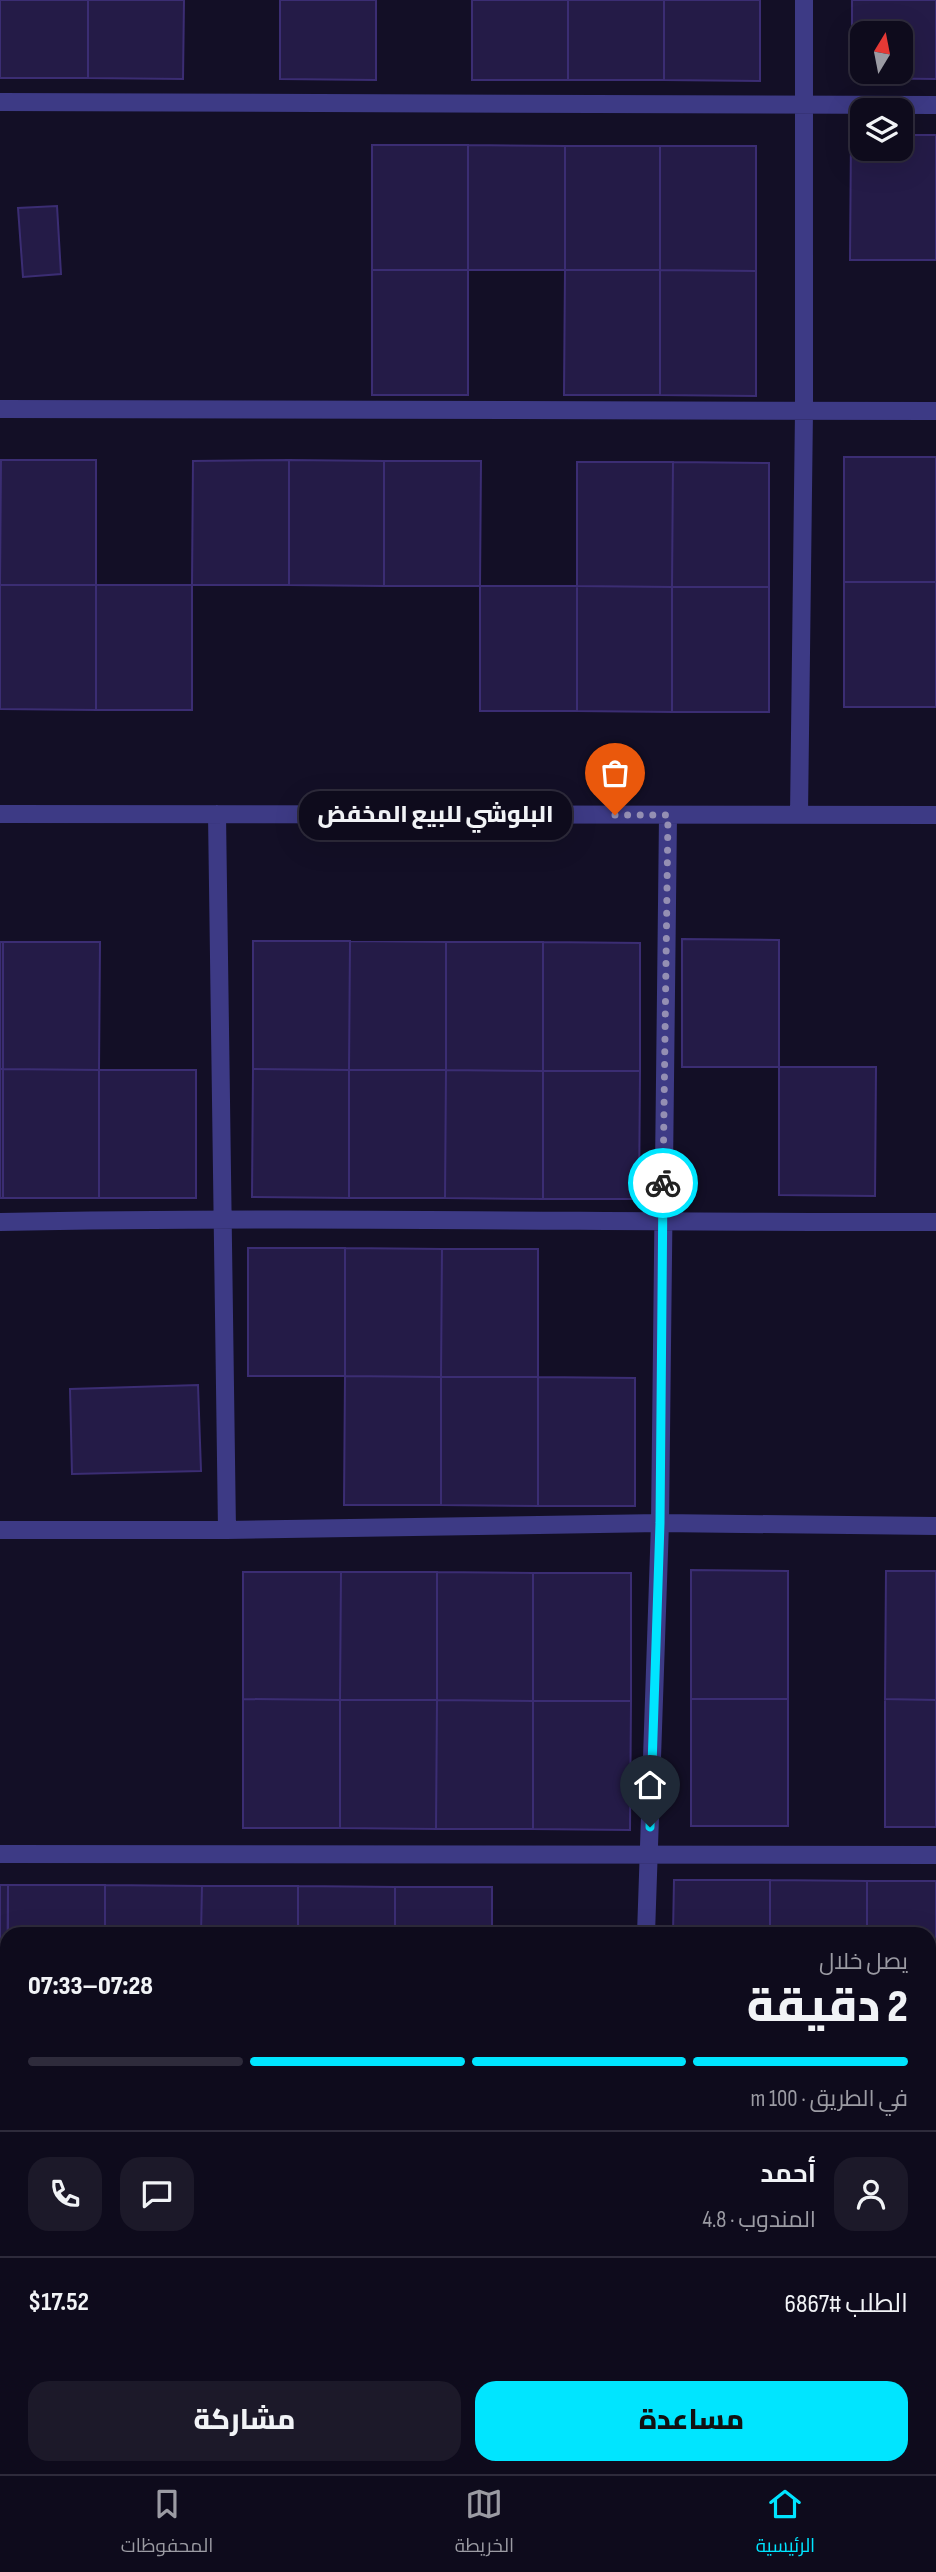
<!DOCTYPE html>
<html lang="ar">
<head>
<meta charset="utf-8">
<style>
  :root { --surface:#0e0b1c; --page:#1c1929; --text:#f1f3f6; --muted:#9b9ba3; --line:#2e2b3b; --accent:#00e5ff }
  body { margin:0; font-family:"Sofia Sans Condensed",Cairo,sans-serif; background:var(--page); color:var(--text); direction:rtl; height:100vh; display:flex; flex-direction:column; font-size:26px; white-space:nowrap }
  * { box-sizing:border-box; margin:0 }
  p { font-size:23px; color:var(--muted) }
  .icon { flex:none; width:38px; height:38px; fill:none; stroke:currentColor; stroke-width:2; stroke-linecap:round; stroke-linejoin:round }
  .map { position:relative; flex:1; overflow:hidden; direction:ltr }
  .sheet { position:absolute; left:0px; top:1927px; width:936px; height:548px; display:flex; flex-direction:column; background:var(--surface); border-radius:21px 21px 0 0; box-shadow:0 7px 28px #0002,0 0 0 2px var(--line); direction:rtl }
  .sheet>* { flex:none }
  .needle { width:46px; rotate:10deg }
  .buttons { position:absolute; left:850px; top:21px; display:grid; gap:14px }
  .buttons a { display:grid; place-items:center; width:63px; height:63px; border-radius:14px; background:var(--surface); box-shadow:0 7px 28px #0002,0 0 0 2px var(--line); font-size:35px }
  .pin { position:absolute; display:grid; place-items:center; width:60px; height:60px; color:#fff; margin:-72px -30px; border-radius:50% 50% 50% 0; rotate:-45deg; box-shadow:0 0 7px #0007 }
  .pin .icon { rotate:45deg }
  .courier { position:absolute; display:grid; place-items:center; width:70px; height:70px; margin:-35px; border:5px solid #00e5ff; border-radius:50%; background:#fff; color:#222; box-shadow:0 2px 9px #0007 }
  .bubble { position:absolute; height:49px; border-radius:21px; background:var(--surface); box-shadow:0 7px 28px #0002,0 0 0 2px var(--line); font-size:23px; font-weight:800; line-height:49px; text-align:center; direction:rtl }
  .head em { font-style:normal; font-weight:800 }
  .head div { display:flex; flex-direction:column-reverse }
  .head { display:flex; align-items:center; justify-content:space-between; height:119px; padding:0 28px }
  h1 { font-size:46px; font-weight:800; line-height:52px }
  .bar { display:grid; grid-template-columns:repeat(4,1fr); gap:10px 7px; align-content:center; height:84px; padding:0 28px }
  .bar i { height:9px; border-radius:5px; background:var(--line) }
  .bar .on { background:var(--accent) }
  .bar p { grid-column:span 4 }
  .line { display:flex; align-items:center; gap:18px; padding:0 28px; border-top:2px solid var(--line) }
  .line div { flex:1 }
  .round { display:grid; place-items:center; flex:none; width:74px; height:74px; border-radius:21px; background:var(--page) }
  .cta { display:flex; gap:14px; margin-top:auto; padding:14px 28px }
  .cta a { flex:1; height:80px; border-radius:21px; background:var(--accent); color:#111; font-size:28px; font-weight:800; line-height:80px; text-align:center }
  .cta a+a { background:var(--page); color:var(--text) }
  .menu { display:flex; justify-content:space-around; align-items:center; height:98px; border-top:2px solid var(--line); background:var(--surface); font-size:19px; color:var(--muted) }
  .menu a { display:grid; justify-items:center; gap:4px }
  .menu .on { color:var(--accent) }
  .map>svg:first-child { display:block }
</style>
</head>
<body>
<div class="map">
<svg width="936" height="2474" viewBox="0 0 936 2474">
  <rect width="100%" height="100%" fill="#130f26"/>
  <path fill="#241b47" stroke="#3b2d73" stroke-width="2" fill-rule="evenodd" d="M0,0H88V78H0Z
    M88,0H184L183,79L88,78Z
    M280,0H376V80L280,79Z
    M472,0H568V80H472Z
    M568,0H664V80H568Z
    M664,0H760V81L664,80Z
    M852,0H936V79L852,78ZM863,33H901V72H863Z
    M851,135H863V149H901V135H936V260H850Z
    M372,145H468V270H372Z
    M468,145L565,146V270H468Z
    M565,146H660V270H565Z
    M660,146H756V271L660,270Z
    M57,206L61,274L23,277L18,208Z
    M372,270H468V395H372Z
    M565,270H660V395H564Z
    M660,270L756,271V396L660,395Z
    M844,457H936V582H844Z
    M1,460H96V585H0Z
    M289,460L384,461V586L289,585Z
    M289,460V585H192L193,461Z
    M384,461H481L480,586H384Z
    M577,462H673L672,587L577,586Z
    M673,462L769,463V587H672Z
    M844,582H936V707H844Z
    M0,585H96V710L0,709Z
    M96,585H192V710H96Z
    M480,586H577V711H480Z
    M577,586L672,587V712L577,711Z
    M672,587H769V712H672Z
    M682,939L779,940V1067H682Z
    M253,941H350L349,1070L253,1069Z
    M350,941L446,942V1070H349Z
    M0,942H3V1069H0Z
    M3,942H100L99,1070L3,1069Z
    M446,942H543V1071L446,1070Z
    M543,942L640,943V1071H543Z
    M779,1067H876L875,1196L779,1195Z
    M0,1069H3V1198H0Z
    M3,1069L99,1070V1198H3Z
    M253,1069L349,1070V1198L252,1197Z
    M99,1070H196V1198H99Z
    M349,1070H446L445,1198H349Z
    M446,1070L543,1071V1199L445,1198Z
    M543,1071H640L639,1199H543Z
    M248,1248H345V1376H248Z
    M345,1248L442,1249L441,1377L345,1376Z
    M442,1249H538V1377H441Z
    M345,1376L441,1377V1505H344Z
    M441,1377H538V1506L441,1505Z
    M538,1377L635,1378V1506H538Z
    M198,1385L201,1471L72,1474L70,1389Z
    M691,1570L788,1571V1699H691Z
    M886,1571H936V1700L885,1699Z
    M243,1572H341L340,1700L243,1699Z
    M341,1572H437V1700H340Z
    M437,1572L533,1573V1701L437,1700Z
    M533,1573H631V1701H533Z
    M243,1699L340,1700V1828H243Z
    M691,1699H788V1826H691Z
    M885,1699L936,1700V1827H885Z
    M340,1700H437L436,1829L340,1828Z
    M437,1700L533,1701V1829H436Z
    M533,1701H631L630,1830L533,1829Z
    M674,1880H770V1934H673Z
    M770,1880L867,1881V1934H770Z
    M867,1881H936V2009H929V1934H867Z
    M0,1885H8L7,2014H0Z
    M8,1885H105V1934H8Z
    M105,1885L202,1886L201,1934H105Z
    M202,1886H298V1934H201Z
    M298,1886L395,1887V1934H298Z
    M395,1887H492V1934H395Z
    M929,2009H936V2137H929Z
    M0,2014H7V2141H0Z
    M929,2190H936V2319H929Z
    M1,2207H7V2335H1Z
    M929,2319H936V2446H929Z
    M1,2335H7V2463H0Z"/>
  <g fill="none" stroke-linecap="round" stroke-linejoin="round">
    <path stroke="#3d3a85" stroke-width="18" d="M0,102L936,105
      M0,409L936,411
      M0,814L936,815
      M217,814L227,1530
      M799,815L804,411V0
      M0,1222C312,1216 624,1223 936,1222
      M0,1530H227L660,1523L936,1526
      M0,1854L936,1855
      M646,1934L660,1523L668,815
      M0,2159H7
      M929,2167H936
      M226,2468V2474
      M642,2472L936,2473"/>
  </g>
  <g fill="none" stroke-linecap="round" stroke-linejoin="round">
    <path stroke="#948fb3" stroke-width="7" stroke-dasharray="0 12.6" d="M615,815H668L663,1183"/>
    <path stroke="#00e5ff" stroke-width="9" d="M650,1827L660,1523L663,1183"/>
  </g>
</svg>
<div class="buttons">
<a><svg class="needle" viewBox="-14 -14 28 28"><path d="M0-13l5 13h-10z" fill="#e53935"/><path d="M0 13l5-13h-10z" fill="#9b9ba3"/></svg></a>
<a><svg class="icon" aria-label="layers" viewBox="0 0 24 24"><path d="M12 4l9 5-9 5-9-5zM3 14l9 5 9-5"/></svg></a>
</div>
<div class="pin" style="left:615px;top:815px;background:#ea580c"><svg class="icon" aria-label="bag" viewBox="0 0 24 24"><path d="M5 8h14l-1 12H6zM9 8a3 3 0 0 1 6 0"/></svg></div>
<div class="pin" style="left:650px;top:1827px;background:#1f2937"><svg class="icon" aria-label="home" viewBox="0 0 24 24"><path d="M3 11l9-7 9 7M6 9v11h12V9"/></svg></div>
<div class="courier" style="left:663px;top:1183px"><svg class="icon" aria-label="bike" viewBox="0 0 24 24"><circle cx="6" cy="16" r="4"/><circle cx="18" cy="16" r="4"/><path d="M6 16l4-8h5l3 8M10 8l3 8H6M13 5h3"/></svg></div>
<div class="bubble" style="left:299px;top:791px;width:273px">البلوشي للبيع المخفض</div>
<section class="sheet">
<div class="head"><div><h1>2 دقيقة</h1><p>يصل خلال</p></div><em>07:28–07:33</em></div>
<div class="bar"><i class="on"></i><i class="on"></i><i class="on"></i><i></i><p>في الطريق · 100 m</p></div>
<div class="line" style="height:126px"><a class="round"><svg class="icon" aria-label="person" viewBox="0 0 24 24"><circle cx="12" cy="8" r="4"/><path d="M4 21q1-7 8-7t8 7"/></svg></a><div><b>أحمد</b><p>المندوب · 4.8</p></div><a class="round"><svg class="icon" aria-label="chat" viewBox="0 0 24 24"><path d="M4 5h16v11H9l-5 4z"/></svg></a><a class="round"><svg class="icon" aria-label="phone" viewBox="0 0 24 24"><path d="M5 4h4l2 5-3 2q2 4 5 5l2-3 5 2v4C11 20 4 13 5 4z"/></svg></a></div>
<div class="line" style="height:91px"><div>الطلب #6867</div><b>$17.52</b></div>
<div class="cta"><a>مساعدة</a><a>مشاركة</a></div>
</section>
</div>
<nav class="menu">
<a class="on"><svg class="icon" aria-label="home" viewBox="0 0 24 24"><path d="M3 11l9-7 9 7M6 9v11h12V9"/></svg>الرئيسية</a>
<a><svg class="icon" aria-label="map" viewBox="0 0 24 24"><path d="M3 6l6-2 6 2 6-2v14l-6 2-6-2-6 2zM9 4v14M15 6v14"/></svg>الخريطة</a>
<a><svg class="icon" aria-label="saved" viewBox="0 0 24 24"><path d="M7 4h10v16l-5-4-5 4z"/></svg>المحفوظات</a>
</nav>
</body>
</html>
